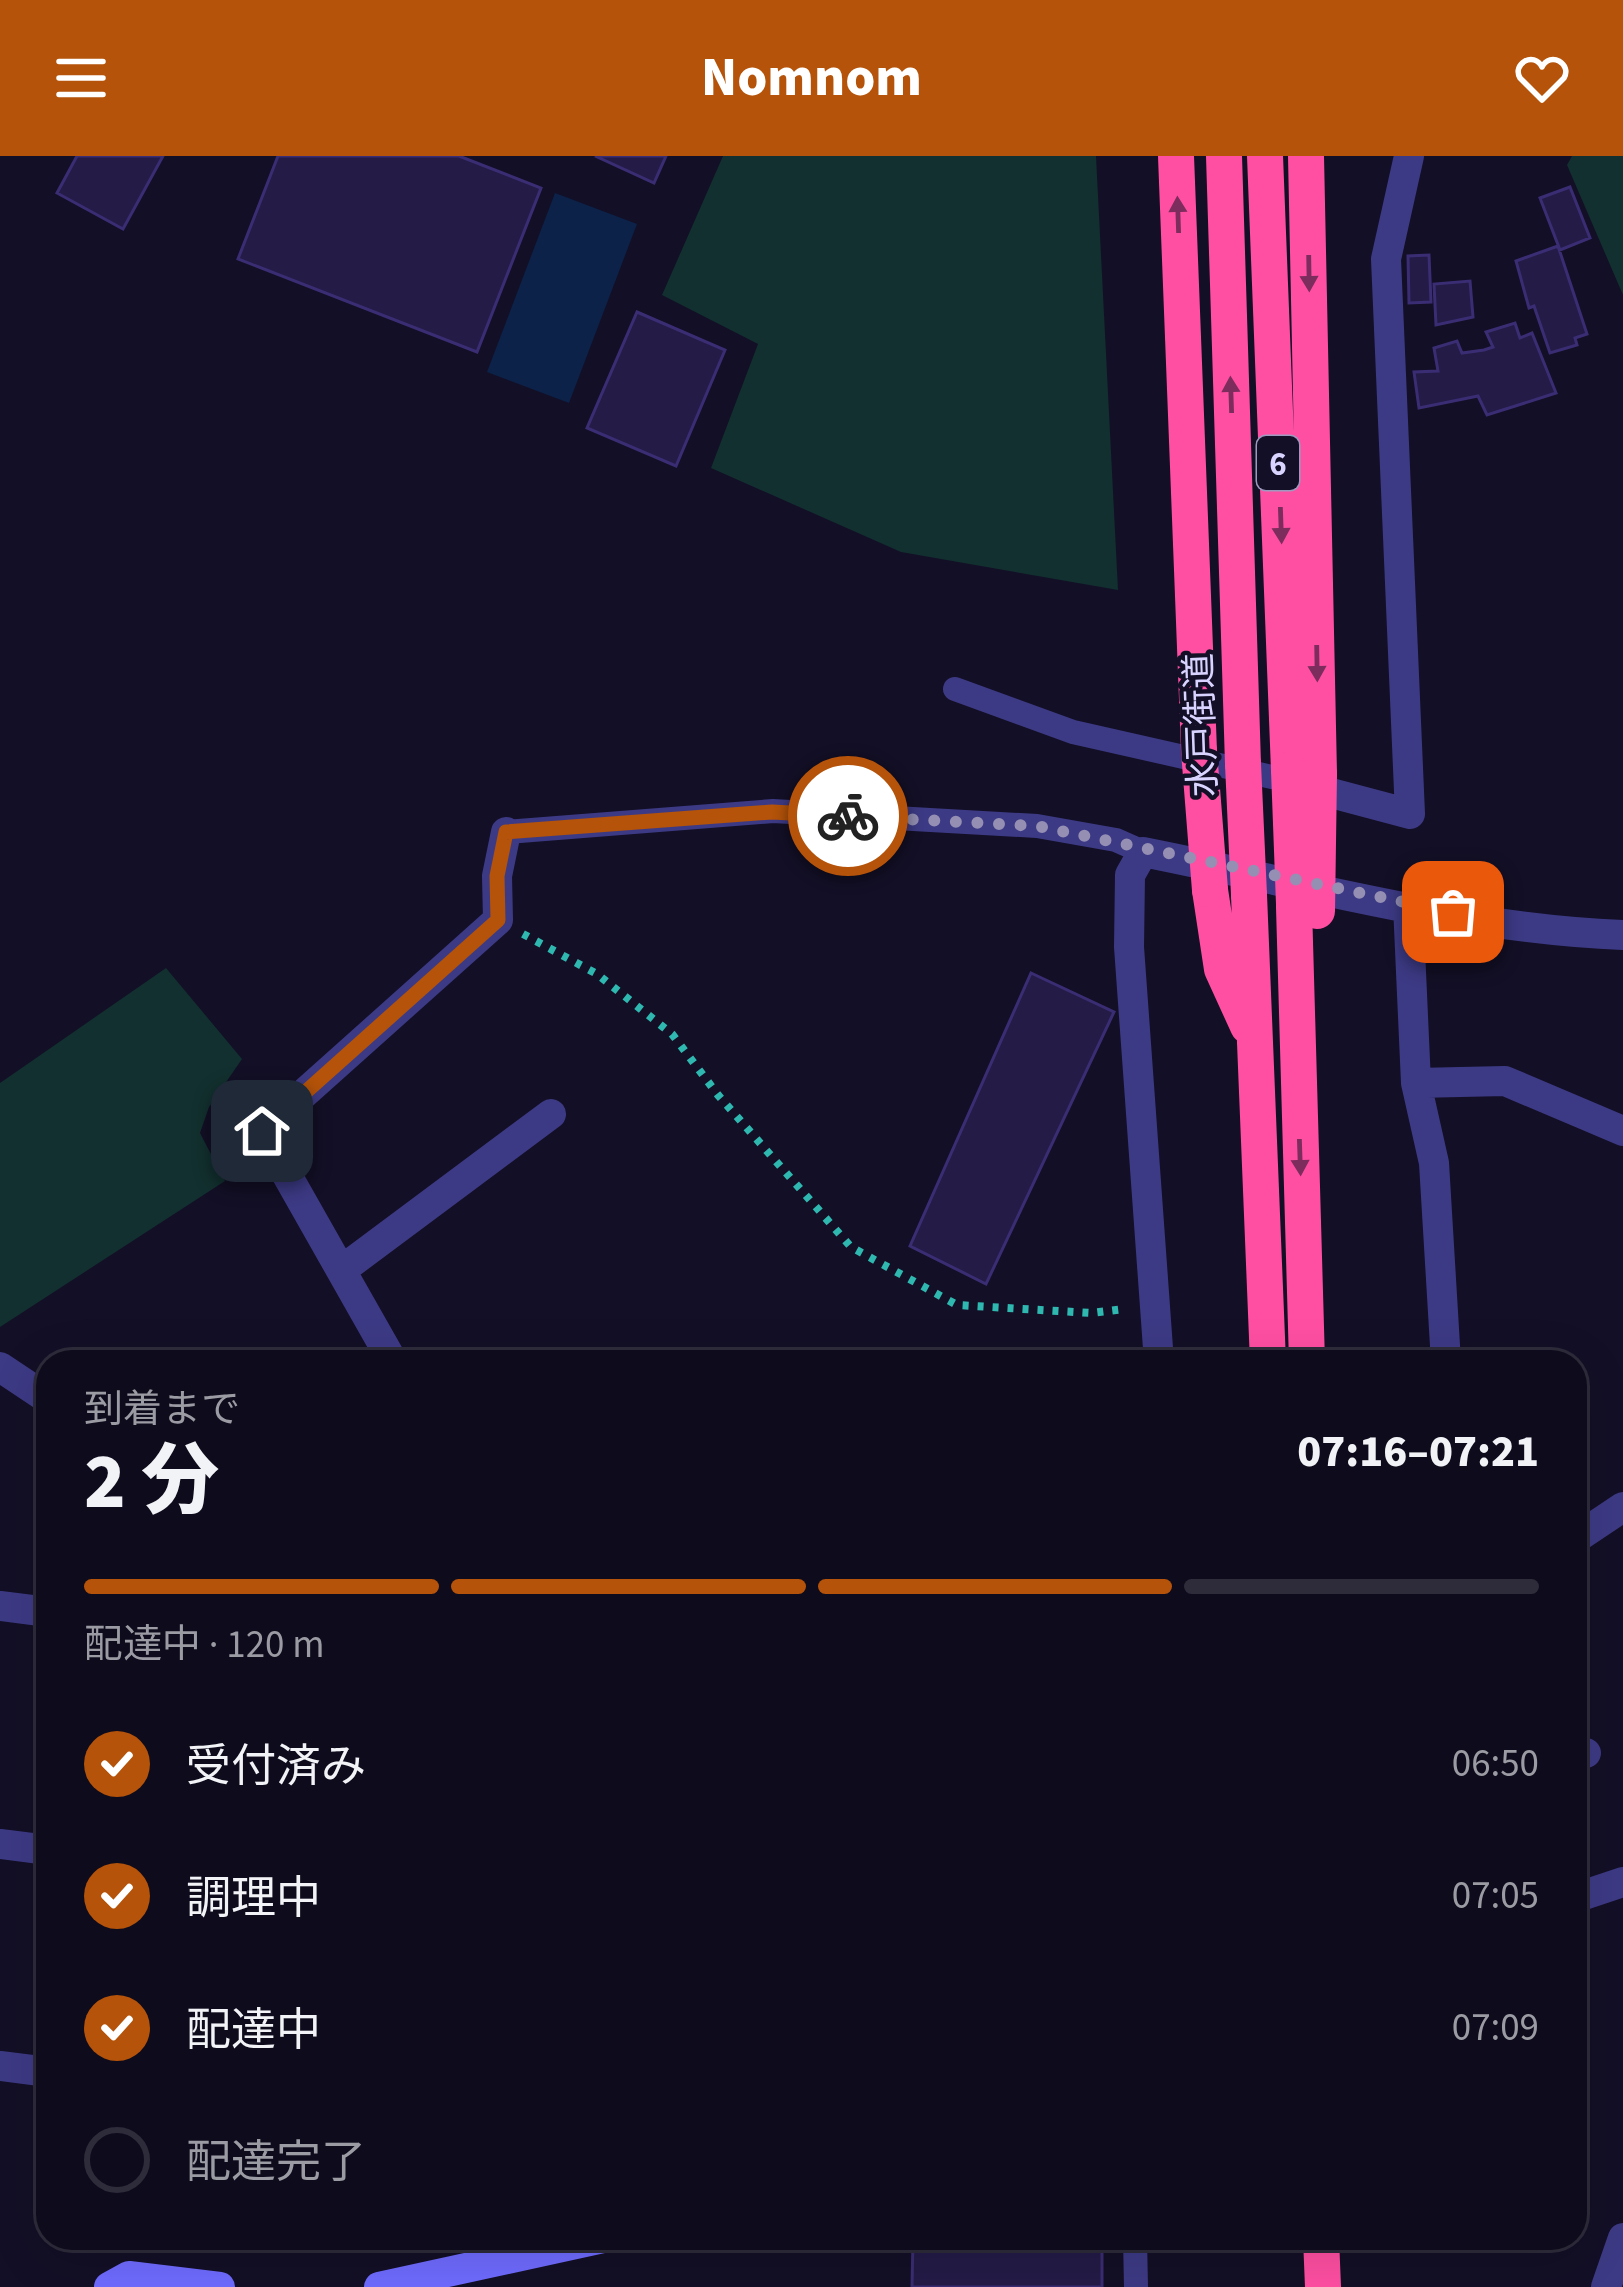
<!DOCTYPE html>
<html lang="ja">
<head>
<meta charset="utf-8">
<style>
  :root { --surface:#0e0b1c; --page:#1c1929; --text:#f1f3f6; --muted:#9b9ba3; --line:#2e2b3b; --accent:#b45309 }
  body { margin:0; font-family:"Source Sans 3","Noto Sans JP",sans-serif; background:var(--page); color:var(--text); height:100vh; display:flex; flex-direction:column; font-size:45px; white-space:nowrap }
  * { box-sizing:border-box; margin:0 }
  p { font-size:39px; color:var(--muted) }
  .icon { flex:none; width:66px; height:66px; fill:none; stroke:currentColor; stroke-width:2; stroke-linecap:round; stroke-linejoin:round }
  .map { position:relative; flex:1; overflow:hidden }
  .panel { position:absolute; left:36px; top:1194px; width:1551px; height:900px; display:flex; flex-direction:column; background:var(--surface); border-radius:36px; box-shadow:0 12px 48px #0002,0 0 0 3px var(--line) }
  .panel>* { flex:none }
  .pin { position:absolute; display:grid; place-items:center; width:102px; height:102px; color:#fff; margin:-51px; border-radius:24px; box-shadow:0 6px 18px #0006 }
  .courier { position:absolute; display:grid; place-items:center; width:120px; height:120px; margin:-60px; border:9px solid #b45309; border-radius:50%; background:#fff; color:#222; box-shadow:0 3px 15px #0007 }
  .summary em { font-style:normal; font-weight:800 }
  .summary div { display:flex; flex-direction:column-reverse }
  .summary { display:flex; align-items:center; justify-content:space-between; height:204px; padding:0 48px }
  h1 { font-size:78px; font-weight:800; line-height:90px }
  .bar { display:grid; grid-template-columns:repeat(4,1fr); gap:18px 12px; align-content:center; height:144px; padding:0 48px }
  .bar i { height:15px; border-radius:9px; background:var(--line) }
  .bar .current { background:var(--accent) }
  .bar p { grid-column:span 4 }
  ol { padding:0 48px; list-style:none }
  li { display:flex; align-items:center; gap:36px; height:132px }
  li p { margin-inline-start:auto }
  li .icon { padding:12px; border-radius:50%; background:var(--accent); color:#fff; stroke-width:4 }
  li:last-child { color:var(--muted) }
  li i { width:66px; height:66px; border:6px solid var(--line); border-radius:50% }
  header { display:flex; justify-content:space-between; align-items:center; height:156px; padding:0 48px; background:var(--accent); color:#fff; font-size:54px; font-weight:800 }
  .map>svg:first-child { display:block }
</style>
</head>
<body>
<header><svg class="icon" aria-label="menu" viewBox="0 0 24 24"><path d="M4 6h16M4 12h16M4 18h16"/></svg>Nomnom<svg class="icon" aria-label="heart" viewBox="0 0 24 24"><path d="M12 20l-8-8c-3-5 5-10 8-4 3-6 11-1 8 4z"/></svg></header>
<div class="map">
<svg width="1623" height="2131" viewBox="0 0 1623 2131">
  <rect width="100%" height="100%" fill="#130f26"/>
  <path fill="#12302f" d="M723,0H1096L1118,434L901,396L711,312L758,188L662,139Z
    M1572,0H1623V139L1567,9Z
    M166,812L242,903L209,951L200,977L225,1025L0,1171V927Z"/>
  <path fill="#0c2248" d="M555,37L637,68L569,247L487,216Z"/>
  <path fill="#241b47" stroke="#3b2d73" stroke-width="3" d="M77,0H163L123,73L57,37Z
    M278,0H459L541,32L477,196L238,103Z
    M595,0H666L654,27Z
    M1570,31L1590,82L1560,94L1540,42Z
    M1558,90L1587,178L1575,182L1577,189L1550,197L1534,150L1529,152L1516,105Z
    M1429,99L1431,146L1409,147L1408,100Z
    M1470,125L1473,161L1436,169L1434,128Z
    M637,156L725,194L676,310L587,272Z
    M1515,167L1520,182L1532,177L1556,237L1487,259L1478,240L1419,252L1414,216L1438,215L1434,192L1457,185L1462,197L1484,194L1493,191L1486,176Z
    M1031,817L1114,856L986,1128L910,1090Z
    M913,2082H1102V2131H912Z"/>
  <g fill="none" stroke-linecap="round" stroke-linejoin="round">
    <path stroke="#2fb8b0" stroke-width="8" stroke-dasharray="6 9" stroke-linecap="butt" d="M523,778L597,818L672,878L718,939L851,1091L957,1149L1091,1157L1124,1153"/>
    <path stroke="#3d3a85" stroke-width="24" d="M955,533L1073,576L1272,621
      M506,676L773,655L1037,670L1116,684L1143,696
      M1135,2082L1136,2131"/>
    <path stroke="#3d3a85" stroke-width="30" d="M1301,629L1410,658L1386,103L1409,0
      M1408,749L1416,927L1505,925L1623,975
      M1416,927L1434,1007L1446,1206
      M343,1113L551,958
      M393,1206L262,975L498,764L497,720L506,676
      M1159,1206L1129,791L1130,719L1143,696C1300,727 1463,773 1623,779
      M0,1211L48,1243
      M1575,1383L1623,1351
      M0,1450L48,1456
      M1575,1601L1586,1597
      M0,1688L48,1694
      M1575,1742L1623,1726
      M0,1910L48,1916
      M1606,2131L1623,2082"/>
    <path stroke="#6f6bff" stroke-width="30" d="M109,2131L129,2120L220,2131
      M379,2131L603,2082"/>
    <path stroke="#ff4fa3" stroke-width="36" d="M1176,0L1199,595
      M1224,0L1243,608
      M1265,0L1289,614
      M1306,0L1319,618
      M1210,734L1222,813L1248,870
      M1249,739L1268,1206
      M1294,751L1307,1206
      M1321,2082L1323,2131"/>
    <path stroke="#ff4fa3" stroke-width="36" d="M1199,595L1210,734
      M1243,608L1249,739
      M1289,614L1294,748
      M1317,755L1319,618"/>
  </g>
  <defs><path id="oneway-solid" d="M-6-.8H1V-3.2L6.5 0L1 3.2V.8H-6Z" transform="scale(3)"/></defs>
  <g fill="#7d2c5e">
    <use href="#oneway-solid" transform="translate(1178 59) rotate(-92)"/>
    <use href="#oneway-solid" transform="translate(1309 117) rotate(89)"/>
    <use href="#oneway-solid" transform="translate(1231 239) rotate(-92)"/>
    <use href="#oneway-solid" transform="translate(1281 369) rotate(88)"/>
    <use href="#oneway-solid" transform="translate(1317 507) rotate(89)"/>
    <use href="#oneway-solid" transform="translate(1300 1001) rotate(88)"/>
  </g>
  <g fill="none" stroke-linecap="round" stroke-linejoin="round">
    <path stroke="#948fb3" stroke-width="12" stroke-dasharray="0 21.6" d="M848,660L1037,670L1453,756"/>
    <path stroke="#b45309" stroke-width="15" d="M262,975L498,764L497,720L506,676L772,656L848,660"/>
  </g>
  <g text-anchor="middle" stroke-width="9" stroke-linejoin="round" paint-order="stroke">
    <rect fill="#130f26" stroke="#9e99be" stroke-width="3" x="1257" y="280" width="42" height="54" rx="9"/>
    <g font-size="33" font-weight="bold" fill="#d9d4ff">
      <text x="1278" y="319">6</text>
    </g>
    <g font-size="36" fill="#d9d4ff" stroke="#130f26">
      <text transform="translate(1200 569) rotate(-92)" y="13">水戸街道</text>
    </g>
  </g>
</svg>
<div class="pin" style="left:1453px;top:756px;background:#ea580c"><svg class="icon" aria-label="bag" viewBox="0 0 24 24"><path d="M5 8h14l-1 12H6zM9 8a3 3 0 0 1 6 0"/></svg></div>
<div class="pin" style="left:262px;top:975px;background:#1f2937"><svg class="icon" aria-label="home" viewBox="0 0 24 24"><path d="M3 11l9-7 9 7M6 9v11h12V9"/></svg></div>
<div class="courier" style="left:848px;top:660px"><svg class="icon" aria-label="bike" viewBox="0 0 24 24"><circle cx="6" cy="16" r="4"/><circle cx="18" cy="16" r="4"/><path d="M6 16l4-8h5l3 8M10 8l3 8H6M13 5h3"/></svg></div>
<section class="panel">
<div class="summary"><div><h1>2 分</h1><p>到着まで</p></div><em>07:16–07:21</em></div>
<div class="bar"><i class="current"></i><i class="current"></i><i class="current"></i><i></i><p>配達中 · 120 m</p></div>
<ol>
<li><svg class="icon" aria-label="check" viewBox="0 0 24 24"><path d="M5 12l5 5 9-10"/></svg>受付済み<p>06:50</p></li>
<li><svg class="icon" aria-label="check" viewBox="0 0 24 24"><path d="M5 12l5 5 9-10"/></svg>調理中<p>07:05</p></li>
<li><svg class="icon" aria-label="check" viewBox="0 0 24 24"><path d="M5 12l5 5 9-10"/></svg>配達中<p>07:09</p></li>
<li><i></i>配達完了</li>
</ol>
</section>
</div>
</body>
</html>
